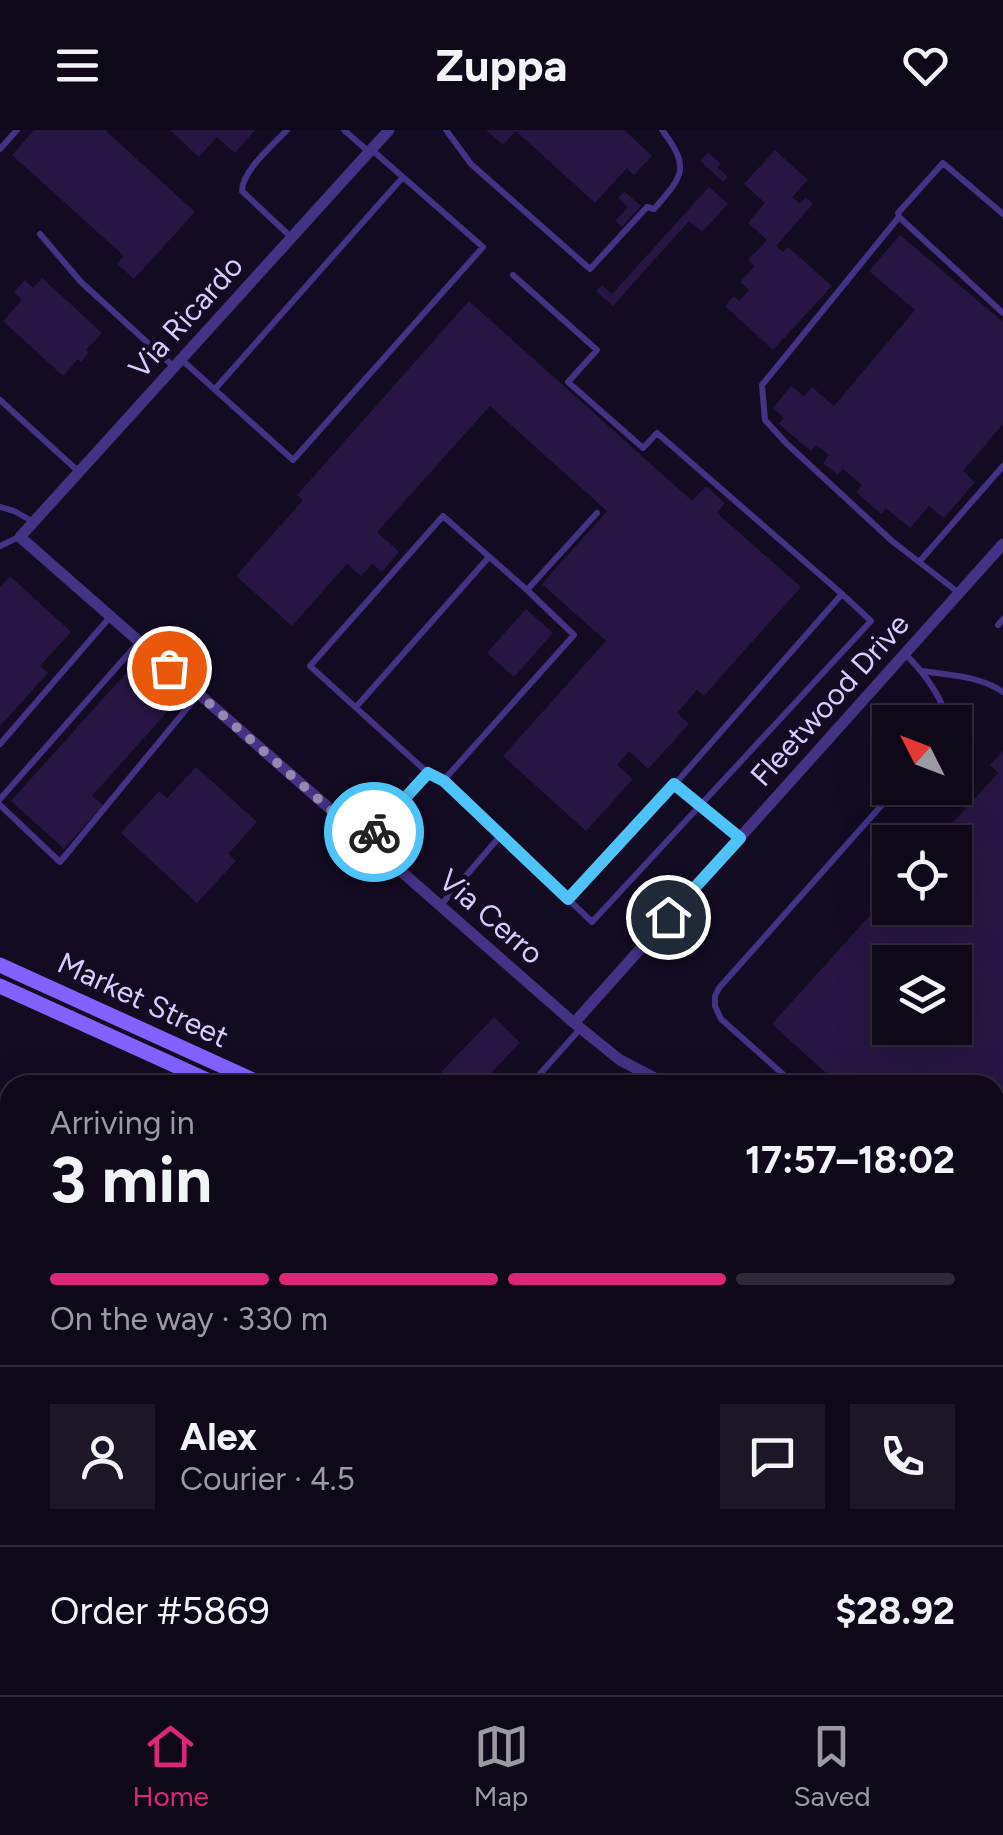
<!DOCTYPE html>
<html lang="en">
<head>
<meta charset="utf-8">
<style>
  :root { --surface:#0e0819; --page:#1c1626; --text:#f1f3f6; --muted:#9b9aa2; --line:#2e2938; --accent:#db2777 }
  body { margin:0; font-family:Figtree,sans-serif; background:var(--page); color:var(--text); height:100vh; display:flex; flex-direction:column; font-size:38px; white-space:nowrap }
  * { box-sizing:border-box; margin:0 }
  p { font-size:32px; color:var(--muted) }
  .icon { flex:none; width:55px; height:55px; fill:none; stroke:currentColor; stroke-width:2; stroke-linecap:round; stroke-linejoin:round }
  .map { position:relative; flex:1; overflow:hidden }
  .side { position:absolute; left:0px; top:945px; width:1005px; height:620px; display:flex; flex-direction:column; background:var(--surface); border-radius:30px 30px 0 0; box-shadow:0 10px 40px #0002,0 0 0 2px var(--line) }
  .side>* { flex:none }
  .needle { width:65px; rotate:312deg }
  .controls { position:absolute; left:872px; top:575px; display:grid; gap:20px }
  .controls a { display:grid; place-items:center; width:100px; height:100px; border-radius:0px; background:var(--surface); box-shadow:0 10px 40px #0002,0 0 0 2px var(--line); font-size:50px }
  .pin { position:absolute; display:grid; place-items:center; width:85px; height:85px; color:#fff; margin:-42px; border:5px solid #fff; border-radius:50%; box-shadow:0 2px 10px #0007 }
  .courier { position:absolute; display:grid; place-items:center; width:100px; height:100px; margin:-50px; border:8px solid #4fc3f7; border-radius:50%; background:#fff; color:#222; box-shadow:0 2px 12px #0007 }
  .head em { font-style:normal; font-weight:700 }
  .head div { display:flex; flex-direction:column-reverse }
  .head { display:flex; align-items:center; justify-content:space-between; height:170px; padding:0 50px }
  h1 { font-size:65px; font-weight:700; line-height:75px }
  .bar { display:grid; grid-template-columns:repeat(4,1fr); gap:15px 10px; align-content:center; height:120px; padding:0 50px }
  .bar i { height:12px; border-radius:8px; background:var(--line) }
  .bar .active { background:var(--accent) }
  .bar p { grid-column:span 4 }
  .line { display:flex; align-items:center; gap:25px; padding:0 50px; border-top:2px solid var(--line) }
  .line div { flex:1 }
  .round { display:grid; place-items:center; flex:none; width:105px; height:105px; border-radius:0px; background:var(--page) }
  header { display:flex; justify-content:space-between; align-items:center; height:130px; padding:0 50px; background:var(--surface); font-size:45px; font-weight:700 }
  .tabs { display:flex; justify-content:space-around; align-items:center; height:140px; border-top:2px solid var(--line); background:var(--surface); font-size:28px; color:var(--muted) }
  .tabs a { display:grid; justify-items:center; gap:5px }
  .tabs .active { color:var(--accent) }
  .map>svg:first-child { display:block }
</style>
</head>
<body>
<header><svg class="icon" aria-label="menu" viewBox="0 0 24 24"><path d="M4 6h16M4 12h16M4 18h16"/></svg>Zuppa<svg class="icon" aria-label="heart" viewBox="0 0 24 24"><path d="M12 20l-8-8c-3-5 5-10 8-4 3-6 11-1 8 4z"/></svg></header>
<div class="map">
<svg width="1003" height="1565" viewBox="0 0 1003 1565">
  <rect width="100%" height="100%" fill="#130b21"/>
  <path fill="#271643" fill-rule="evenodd" d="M34,0H105L195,82L134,149L117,134L124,126L12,25Z
    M170,0H255L235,23L217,7L199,27Z
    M486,0H624L652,26L634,45L627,38L595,73L516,1L503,15Z
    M775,20L808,50L792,67L800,74L806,67L813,74L776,116L783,122L788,117L832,156L773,220L725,176L734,166L739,171L749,160L740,152L755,136L748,130L767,110L748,93L765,73L744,54Z
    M708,22L721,34L717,37L728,47L723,52L700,31Z
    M709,57L728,74L702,102L689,91L613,176L596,161L602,155L612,164Z
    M624,61L641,76L622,97L615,91L628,77L618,68Z
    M900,105L1003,192V294L963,341L975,352L944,388L929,376L910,398L886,378L881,384L856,362L862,355L843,339L838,345L823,333L829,325L816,315L811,321L779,294L784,288L773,278L791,256L804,266L812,257L834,276L915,180L869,141Z
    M42,148L102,203L86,220L89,222L81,232L78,229L63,246L3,191L22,170L14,162L25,150L33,158Z
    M469,171L692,371L706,356L725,373L717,383L801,457L704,566L697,560L677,583L689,594L648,639L629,621L617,635L633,649L586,701L503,626L606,511L542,454L607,381L490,276L377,402L399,422L382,442L372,434L361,446L347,434L292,496L236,446L303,370L297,365Z
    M10,446L71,502L40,536L48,543L0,596V457Z
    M526,479L553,503L514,547L487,523Z
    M127,542L169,580L92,666L103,675L64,719L11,671Z
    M1003,621V1019L999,1024L995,1020V955H868L865,952L862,955H839L772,894L890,763V778H955V712H935L998,643L990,635ZM890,832H955V898H890Z
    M196,637L257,692L228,724L236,731L197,773L121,703L159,661L167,668Z
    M494,887L520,913L479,955H455L441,942Z
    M871,1555H892L915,1565H867Z"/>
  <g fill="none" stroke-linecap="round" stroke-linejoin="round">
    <path stroke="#443284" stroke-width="6" d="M287,0C273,15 242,41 242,61L291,107
      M344,0L369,22
      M446,0L471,34L590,139L647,77L654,79C683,46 691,38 662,0
      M0,19L17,0
      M1003,84L943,33L898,83L899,87L1003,183
      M899,87L762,255L765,290L786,313L892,411L959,463
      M40,104L81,152L173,236
      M513,145L597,220L568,252L643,318L657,303L842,464
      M182,230L293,330L483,117L372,20
      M215,259L403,47
      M0,270L78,341
      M0,377L14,381L32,391
      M0,416L19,407
      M919,432L1003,336
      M998,495L1003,489
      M905,524C921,539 946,571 946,592
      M922,541C949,545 980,546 1003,562
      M356,577L489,427
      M0,614L110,487
      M428,643L310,536L443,386L527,460
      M443,651L574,505L527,460L597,383
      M675,654L842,464L871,491L592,792L568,769L675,654L739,707
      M0,669L138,513
      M0,675L60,732L198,565
      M367,710L428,643L443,651L568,769
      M440,776L501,705
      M530,955L580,899
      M805,955L785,946L721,889L715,876V866L719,858L897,658
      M995,1037L1003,1038"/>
    <path stroke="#443284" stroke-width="11" d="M389,0L20,407L574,893L620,930L668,955
      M574,893L1003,414
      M995,1342L1003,1345
      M0,1426L10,1424
      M995,1544L1003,1533
      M949,1555L973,1565
      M356,1560L383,1555
      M979,1565L987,1555"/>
    <path stroke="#8262ff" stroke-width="15" d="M0,835L264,955
      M0,856L218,955
      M995,1280L1003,1283
      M995,1300L1003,1303"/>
  </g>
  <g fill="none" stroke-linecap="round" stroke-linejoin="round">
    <path stroke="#9488b1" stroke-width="10" stroke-dasharray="0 18" d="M169,538L366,711L374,702"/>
    <path stroke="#4fc3f7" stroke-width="12" d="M374,702L428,643L444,651L568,769L674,654L740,708L668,787"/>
  </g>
  <g text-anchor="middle" stroke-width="9" stroke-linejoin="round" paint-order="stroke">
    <g font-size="30" fill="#dacbff" stroke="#130b21">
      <text transform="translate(186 187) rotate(-48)" y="10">Via Ricardo</text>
      <text transform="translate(830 570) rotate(-48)" y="10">Fleetwood Drive</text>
      <text transform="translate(491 787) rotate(41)" y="10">Via Cerro</text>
      <text transform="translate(143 870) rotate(25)" y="10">Market Street</text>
    </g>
  </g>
</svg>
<div class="controls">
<a><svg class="needle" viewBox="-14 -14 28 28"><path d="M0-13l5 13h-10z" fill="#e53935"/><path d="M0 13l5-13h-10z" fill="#9b9aa2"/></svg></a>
<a><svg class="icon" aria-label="locate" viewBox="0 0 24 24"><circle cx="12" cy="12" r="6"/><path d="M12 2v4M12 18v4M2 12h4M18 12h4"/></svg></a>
<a><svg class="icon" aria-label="layers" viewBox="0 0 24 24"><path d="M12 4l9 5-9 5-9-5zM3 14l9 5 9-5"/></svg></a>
</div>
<div class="pin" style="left:169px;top:538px;background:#ea580c"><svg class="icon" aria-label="bag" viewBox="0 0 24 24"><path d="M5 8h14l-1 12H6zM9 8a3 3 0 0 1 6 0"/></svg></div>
<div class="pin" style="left:668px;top:787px;background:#1f2937"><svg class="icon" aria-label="home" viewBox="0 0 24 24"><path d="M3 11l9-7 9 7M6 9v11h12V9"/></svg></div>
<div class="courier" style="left:374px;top:702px"><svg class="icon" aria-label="bike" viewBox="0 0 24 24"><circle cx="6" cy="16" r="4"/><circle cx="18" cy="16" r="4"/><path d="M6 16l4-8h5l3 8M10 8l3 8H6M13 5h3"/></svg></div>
<section class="side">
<div class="head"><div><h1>3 min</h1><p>Arriving in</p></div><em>17:57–18:02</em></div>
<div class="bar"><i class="active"></i><i class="active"></i><i class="active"></i><i></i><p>On the way · 330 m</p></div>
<div class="line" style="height:180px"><a class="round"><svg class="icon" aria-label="person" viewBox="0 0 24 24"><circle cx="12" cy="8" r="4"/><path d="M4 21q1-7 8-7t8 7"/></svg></a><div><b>Alex</b><p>Courier · 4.5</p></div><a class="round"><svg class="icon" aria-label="chat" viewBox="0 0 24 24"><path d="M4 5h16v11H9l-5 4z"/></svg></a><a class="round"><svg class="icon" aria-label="phone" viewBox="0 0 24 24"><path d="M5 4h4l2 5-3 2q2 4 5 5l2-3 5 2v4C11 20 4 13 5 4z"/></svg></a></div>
<div class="line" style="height:130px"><div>Order #5869</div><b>$28.92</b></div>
</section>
</div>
<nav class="tabs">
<a class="active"><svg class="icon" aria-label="home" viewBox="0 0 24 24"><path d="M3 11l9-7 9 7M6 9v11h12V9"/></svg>Home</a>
<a><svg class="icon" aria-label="map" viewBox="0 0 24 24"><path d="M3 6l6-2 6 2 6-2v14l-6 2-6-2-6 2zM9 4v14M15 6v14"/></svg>Map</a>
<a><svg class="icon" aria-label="saved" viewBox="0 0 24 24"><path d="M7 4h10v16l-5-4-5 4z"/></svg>Saved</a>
</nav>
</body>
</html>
